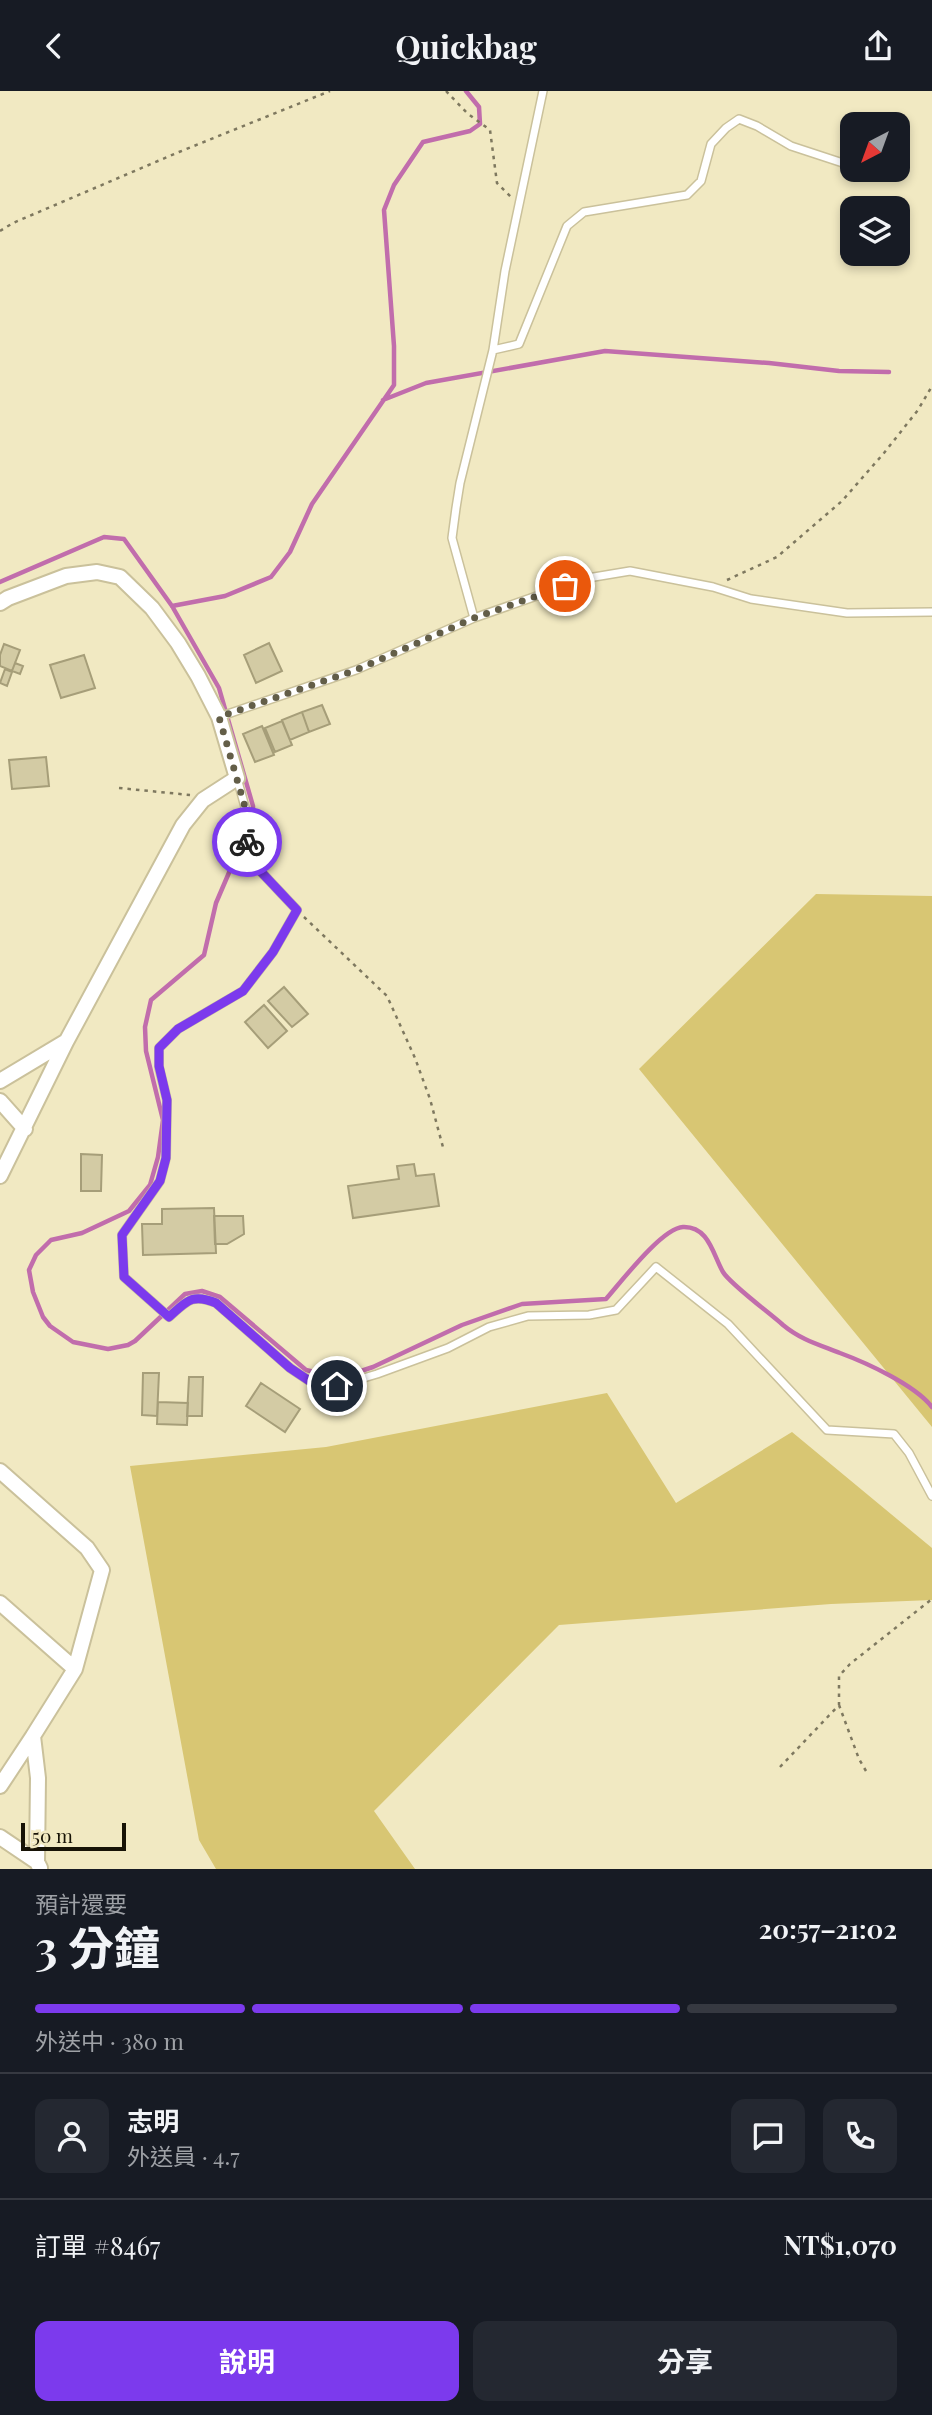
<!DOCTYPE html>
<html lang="zh-TW">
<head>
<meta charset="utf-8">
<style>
  :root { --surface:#171b24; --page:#242831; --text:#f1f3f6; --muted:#9ea1a6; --line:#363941; --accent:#7c3aed }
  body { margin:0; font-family:"Playfair Display","Noto Sans TC",serif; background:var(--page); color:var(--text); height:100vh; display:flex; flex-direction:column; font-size:26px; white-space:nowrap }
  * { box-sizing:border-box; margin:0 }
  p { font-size:23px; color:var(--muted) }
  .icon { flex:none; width:38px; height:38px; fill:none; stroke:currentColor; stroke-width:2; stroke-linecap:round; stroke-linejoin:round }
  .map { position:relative; height:1778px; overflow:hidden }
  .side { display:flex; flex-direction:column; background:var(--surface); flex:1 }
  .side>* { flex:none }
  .needle { width:46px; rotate:221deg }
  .tools { position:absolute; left:840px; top:21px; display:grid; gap:14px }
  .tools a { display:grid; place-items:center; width:70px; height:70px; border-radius:14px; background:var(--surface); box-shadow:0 4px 10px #0003; font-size:35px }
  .scale { position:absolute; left:21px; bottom:18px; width:105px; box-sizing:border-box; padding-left:7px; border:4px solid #171306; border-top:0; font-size:19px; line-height:24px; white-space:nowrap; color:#171306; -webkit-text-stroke:5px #f1e9c2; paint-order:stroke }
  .pin { position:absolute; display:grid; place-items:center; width:60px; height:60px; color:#fff; margin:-30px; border:4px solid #fff; border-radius:50%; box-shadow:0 2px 7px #0007 }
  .courier { position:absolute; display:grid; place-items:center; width:70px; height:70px; margin:-35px; border:5px solid #7c3aed; border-radius:50%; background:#fff; color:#222; box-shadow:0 2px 9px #0007 }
  .head em { font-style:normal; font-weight:700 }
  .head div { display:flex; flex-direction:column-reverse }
  .head { display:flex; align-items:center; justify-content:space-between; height:119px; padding:0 35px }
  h1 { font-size:46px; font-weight:700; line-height:52px }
  .bar { display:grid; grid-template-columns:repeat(4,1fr); gap:10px 7px; align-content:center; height:84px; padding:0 35px }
  .bar i { height:9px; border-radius:5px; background:var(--line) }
  .bar .active { background:var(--accent) }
  .bar p { grid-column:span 4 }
  .line { display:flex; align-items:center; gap:18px; padding:0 35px; border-top:2px solid var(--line) }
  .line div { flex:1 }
  .round { display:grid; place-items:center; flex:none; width:74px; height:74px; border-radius:14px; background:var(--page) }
  .primary-button { display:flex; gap:14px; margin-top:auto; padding:14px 35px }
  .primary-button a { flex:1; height:80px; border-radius:14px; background:var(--accent); color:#fff; font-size:28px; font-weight:700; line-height:80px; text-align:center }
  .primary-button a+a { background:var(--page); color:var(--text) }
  header { display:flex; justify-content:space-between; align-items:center; height:91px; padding:0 35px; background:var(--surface); font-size:32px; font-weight:700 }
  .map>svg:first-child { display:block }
</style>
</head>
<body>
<header><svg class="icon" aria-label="back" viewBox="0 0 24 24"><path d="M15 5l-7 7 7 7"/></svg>Quickbag<svg class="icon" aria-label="share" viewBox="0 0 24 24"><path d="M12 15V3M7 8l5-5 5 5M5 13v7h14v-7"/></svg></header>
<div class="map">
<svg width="932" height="1778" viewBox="0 0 932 1778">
  <rect width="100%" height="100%" fill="#f1e9c2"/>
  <path fill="#d8c673" d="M816,803L932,805V1336L639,978Z
    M607,1302L676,1412L792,1341L932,1457V1509L831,1513L559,1534L374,1720L415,1778H216L199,1749L130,1375L326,1356Z"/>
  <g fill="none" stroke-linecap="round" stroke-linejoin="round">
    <path stroke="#c16dac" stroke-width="4.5" d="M383,309L426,292L605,260L769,272L839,280L889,281
      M0,491L104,446L124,448L172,515L219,597L253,715V745L234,770L216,812L204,864L151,909L145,936L146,960L163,1029L158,1066L150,1094L129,1120L82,1142L51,1149L36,1164L29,1179L33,1201L43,1226L50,1235L73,1251L108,1258L128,1254L135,1250L185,1203L202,1200L220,1206L306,1279L340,1287L373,1276L462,1234L522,1213L606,1208C621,1191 662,1137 683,1136C709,1135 713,1164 723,1181C730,1193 771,1223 783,1234C801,1249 820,1254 840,1262C867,1272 915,1294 932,1316
      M172,515L225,505L271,486L290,461L312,413L394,294V255L384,119L394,94L423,51L470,40L480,33L479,16L466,0"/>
  </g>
  <path fill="#d3cba4" stroke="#a69e79" stroke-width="2" d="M269,552L282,580L256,592L244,564Z
    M4,553L20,559L12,580L0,575V564Z
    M84,564L95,597L61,607L50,574Z
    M15,572L23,575L20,583L12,580Z
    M5,578L12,581L7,595L0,592Z
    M322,614L330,633L309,641L302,621Z
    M302,621L309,641L290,649L282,629Z
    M282,630L292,654L275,661L265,637Z
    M262,635L274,664L255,671L243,643Z
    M46,666L49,695L12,698L9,669Z
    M284,896L308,923L292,936L268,910Z
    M264,914L287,940L268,957L245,931Z
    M81,1063L102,1064L101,1100H81Z
    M414,1073L416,1085L434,1083L439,1115L353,1127L348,1095L399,1088L397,1075Z
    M214,1117L216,1162L143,1164L142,1133H162V1118Z
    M214,1125H243L244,1143L227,1153H215Z
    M143,1282H159L157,1325L142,1324Z
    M189,1286H203L202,1325H187Z
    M261,1292L300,1318L285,1341L246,1315Z
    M158,1311L188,1312L187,1334L157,1333Z"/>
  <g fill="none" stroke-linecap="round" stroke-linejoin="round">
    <g stroke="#cac19b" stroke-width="10">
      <path id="lane" d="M493,259L519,253L567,135L584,121L687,104L701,90L711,53L726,37L739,28L757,35L791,55L852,75
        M474,527L452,447L456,417L460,392L493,259L505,180L543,0
        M219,626L356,579L474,527L588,487L630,480L713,496L751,508L847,522L932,521
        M237,687L245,716L248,767L297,819L273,861L243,900L178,938L159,957V976L167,1009L166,1067L160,1090L122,1144L124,1186L169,1226C187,1210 192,1202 216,1212L290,1277L314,1293L337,1295L377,1283L448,1257L489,1236L528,1225L589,1224L616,1219L656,1176L728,1233L827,1339L894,1343L909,1362L932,1405"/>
    </g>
    <g stroke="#cac19b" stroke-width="18">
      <path id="street" d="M0,512L8,507L66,485L97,481L120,486L152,517L178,552L198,585L219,626L237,687L203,709L183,734L66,951L0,1085
        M0,990L65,951
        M0,1010L25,1038
        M0,1380L87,1457L102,1479L75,1578L33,1645L38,1687L37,1771
        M0,1512L75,1578
        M0,1695L33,1645
        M0,1746L37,1771L40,1777"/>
    </g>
    <path stroke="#7e785f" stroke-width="2.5" stroke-dasharray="3.5 5" stroke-linecap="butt" d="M446,0L467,22L490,39L497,92L511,106
      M0,140L13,132L179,61L330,0
      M727,489L777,466L842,410L884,362L918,319L932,295
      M119,697L190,704
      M304,826L387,905L415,967L430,1008L444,1060
      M839,1614L859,1668L866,1680
      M780,1676L839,1614V1585L850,1573L932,1508"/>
    <use href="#lane" stroke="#fff" stroke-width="7"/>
    <use href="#street" stroke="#fff" stroke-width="14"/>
  </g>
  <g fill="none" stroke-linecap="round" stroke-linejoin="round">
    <path stroke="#635e48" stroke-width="7" stroke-dasharray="0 12.6" d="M247,751L245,716L219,626L356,579L474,527L565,495"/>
    <path stroke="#7c3aed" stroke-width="9" d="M247,751L248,767L297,819L273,861L243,900L178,938L159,957V975L167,1009L166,1067L160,1090L122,1144L124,1186L169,1226C187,1210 192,1202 216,1212L290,1277L314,1293L337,1295"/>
  </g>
</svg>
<div class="tools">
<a><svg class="needle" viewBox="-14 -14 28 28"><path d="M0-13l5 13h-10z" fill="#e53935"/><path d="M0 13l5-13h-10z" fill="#9ea1a6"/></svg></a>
<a><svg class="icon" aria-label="layers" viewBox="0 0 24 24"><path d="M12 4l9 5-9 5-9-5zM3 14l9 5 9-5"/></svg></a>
</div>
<div class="scale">50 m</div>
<div class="pin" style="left:565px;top:495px;background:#ea580c"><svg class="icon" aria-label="bag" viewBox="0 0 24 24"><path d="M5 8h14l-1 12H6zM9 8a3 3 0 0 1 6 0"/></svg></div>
<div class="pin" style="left:337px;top:1295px;background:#1f2937"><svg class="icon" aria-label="home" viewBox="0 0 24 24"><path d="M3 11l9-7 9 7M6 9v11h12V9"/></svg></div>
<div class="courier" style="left:247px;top:751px"><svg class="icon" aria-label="bike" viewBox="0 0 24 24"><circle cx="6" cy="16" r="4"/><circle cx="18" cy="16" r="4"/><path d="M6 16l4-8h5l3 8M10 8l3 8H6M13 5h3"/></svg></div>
</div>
<section class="side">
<div class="head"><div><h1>3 分鐘</h1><p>預計還要</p></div><em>20:57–21:02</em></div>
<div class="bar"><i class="active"></i><i class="active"></i><i class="active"></i><i></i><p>外送中 · 380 m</p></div>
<div class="line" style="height:126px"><a class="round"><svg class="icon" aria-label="person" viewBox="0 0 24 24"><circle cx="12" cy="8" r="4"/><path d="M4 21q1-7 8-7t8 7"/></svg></a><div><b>志明</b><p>外送員 · 4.7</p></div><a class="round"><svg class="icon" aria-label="chat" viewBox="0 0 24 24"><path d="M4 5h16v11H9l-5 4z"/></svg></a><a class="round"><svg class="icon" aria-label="phone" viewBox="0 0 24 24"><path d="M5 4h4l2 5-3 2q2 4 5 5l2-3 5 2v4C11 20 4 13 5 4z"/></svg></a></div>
<div class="line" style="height:91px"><div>訂單 #8467</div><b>NT$1,070</b></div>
<div class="primary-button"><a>說明</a><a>分享</a></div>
</section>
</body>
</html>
